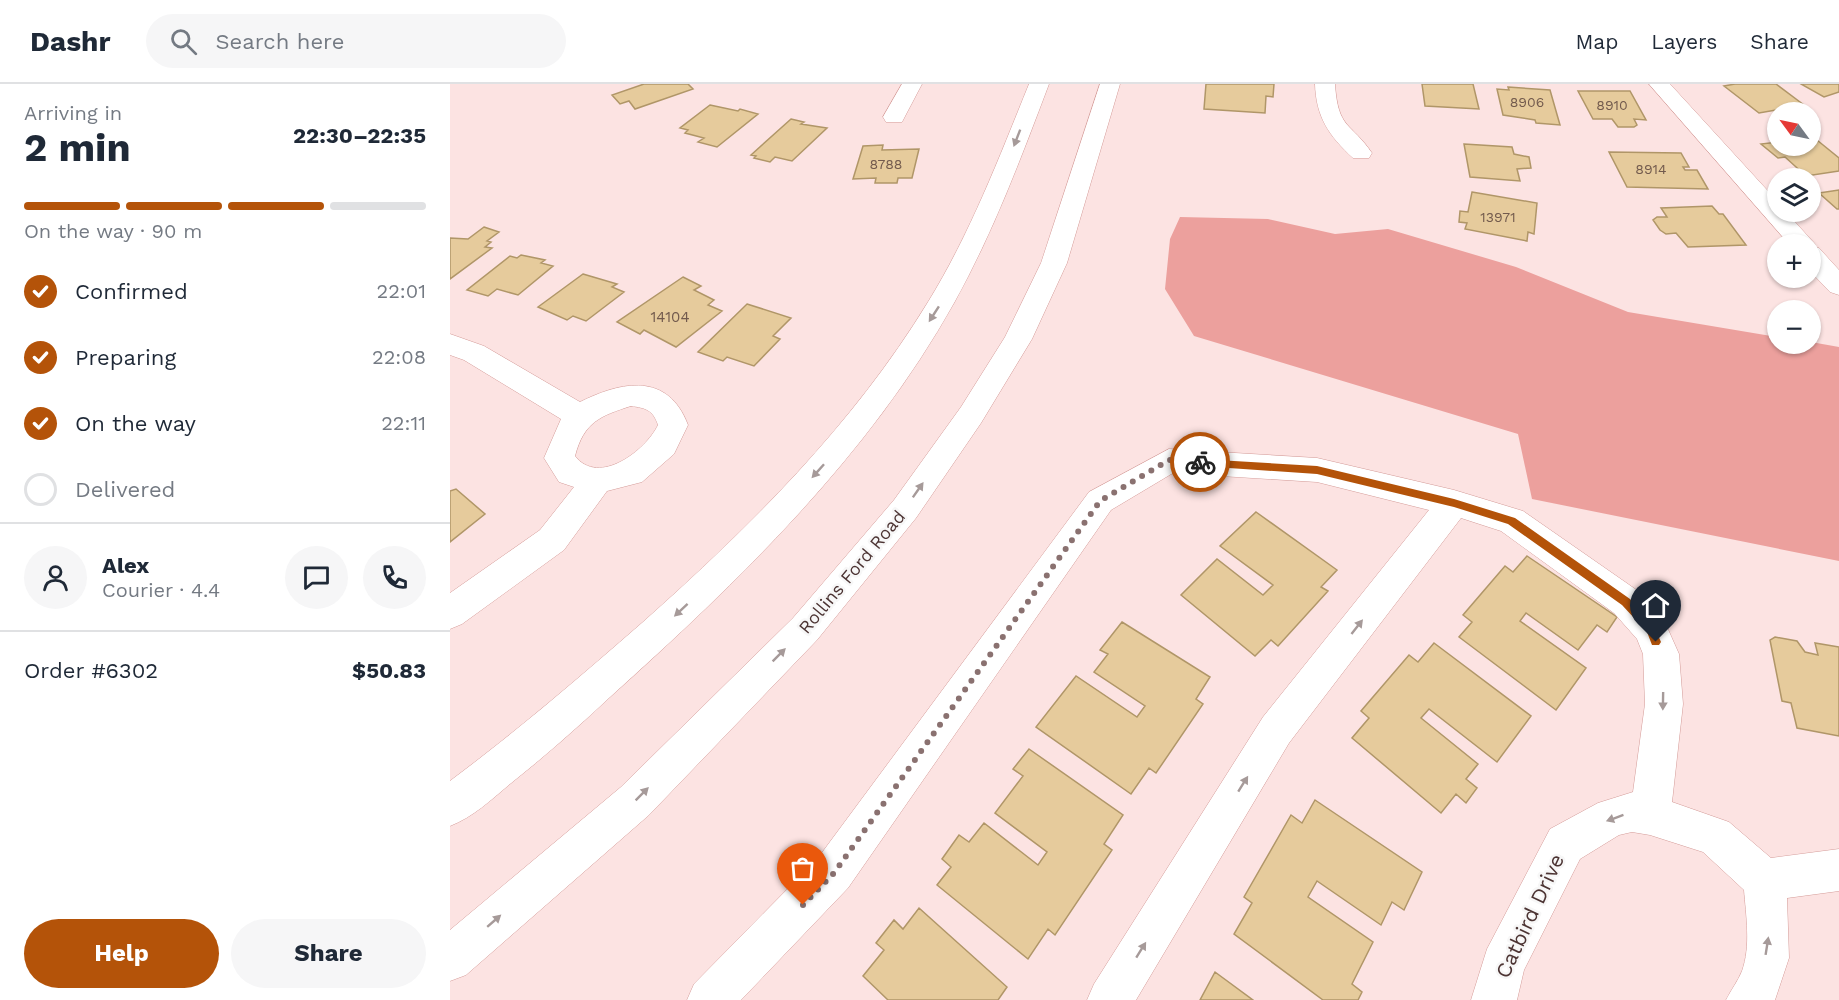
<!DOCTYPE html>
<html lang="en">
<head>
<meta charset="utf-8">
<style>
  :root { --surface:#fff; --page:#f6f6f7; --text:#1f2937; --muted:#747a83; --line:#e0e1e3; --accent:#b45309 }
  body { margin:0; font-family:"Work Sans",sans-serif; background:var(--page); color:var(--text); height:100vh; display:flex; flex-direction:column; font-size:22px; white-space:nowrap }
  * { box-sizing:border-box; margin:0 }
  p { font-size:20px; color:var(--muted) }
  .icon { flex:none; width:33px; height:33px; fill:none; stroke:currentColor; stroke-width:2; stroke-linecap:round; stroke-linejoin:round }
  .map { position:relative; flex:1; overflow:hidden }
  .details { display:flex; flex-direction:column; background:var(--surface); width:450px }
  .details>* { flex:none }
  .needle { width:39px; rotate:303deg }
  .fabs { position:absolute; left:1317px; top:18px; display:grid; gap:12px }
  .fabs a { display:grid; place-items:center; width:54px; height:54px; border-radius:50%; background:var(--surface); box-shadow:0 2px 4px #0004; font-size:30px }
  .pin { position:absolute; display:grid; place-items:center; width:51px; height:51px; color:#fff; margin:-62px -26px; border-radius:50% 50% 50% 0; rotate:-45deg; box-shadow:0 0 6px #0007 }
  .pin .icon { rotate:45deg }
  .courier { position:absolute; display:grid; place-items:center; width:60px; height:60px; margin:-30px; border:4px solid #b45309; border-radius:50%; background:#fff; color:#222; box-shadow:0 2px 8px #0007 }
  .head em { font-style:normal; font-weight:700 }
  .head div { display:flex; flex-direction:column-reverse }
  .head { display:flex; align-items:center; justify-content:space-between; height:102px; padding:0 24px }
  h1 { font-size:39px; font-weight:700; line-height:45px }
  .bar { display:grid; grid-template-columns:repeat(4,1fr); gap:9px 6px; align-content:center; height:72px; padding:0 24px }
  .bar i { height:8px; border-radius:4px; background:var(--line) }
  .bar .selected { background:var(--accent) }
  .bar p { grid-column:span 4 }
  .line { display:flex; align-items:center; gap:15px; padding:0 24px; border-top:2px solid var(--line) }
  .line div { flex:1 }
  .round { display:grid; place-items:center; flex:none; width:63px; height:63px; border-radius:32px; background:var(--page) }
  ol { padding:0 24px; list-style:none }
  li { display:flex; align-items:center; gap:18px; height:66px }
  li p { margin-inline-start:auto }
  li .icon { padding:6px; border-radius:50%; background:var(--accent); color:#fff; stroke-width:4 }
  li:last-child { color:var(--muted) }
  li i { width:33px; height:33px; border:3px solid var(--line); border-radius:50% }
  .cta { display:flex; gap:12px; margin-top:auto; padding:12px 24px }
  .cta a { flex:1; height:69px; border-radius:36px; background:var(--accent); color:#fff; font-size:24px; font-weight:700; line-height:69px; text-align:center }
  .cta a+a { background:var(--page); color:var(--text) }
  header { display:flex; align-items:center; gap:36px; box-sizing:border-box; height:84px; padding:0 30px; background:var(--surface); border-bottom:2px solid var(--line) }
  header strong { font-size:28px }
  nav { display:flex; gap:33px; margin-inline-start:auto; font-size:21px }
  .search { width:420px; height:54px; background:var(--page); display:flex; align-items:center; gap:15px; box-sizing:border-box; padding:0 21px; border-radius:33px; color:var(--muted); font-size:22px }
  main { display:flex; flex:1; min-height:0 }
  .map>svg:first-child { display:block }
</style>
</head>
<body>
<header>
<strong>Dashr</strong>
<div class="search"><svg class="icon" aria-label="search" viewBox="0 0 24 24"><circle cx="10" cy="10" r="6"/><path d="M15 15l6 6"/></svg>Search here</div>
<nav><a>Map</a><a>Layers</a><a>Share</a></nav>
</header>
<main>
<section class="details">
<div class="head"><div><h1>2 min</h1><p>Arriving in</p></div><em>22:30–22:35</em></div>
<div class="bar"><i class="selected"></i><i class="selected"></i><i class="selected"></i><i></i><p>On the way · 90 m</p></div>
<ol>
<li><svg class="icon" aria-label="check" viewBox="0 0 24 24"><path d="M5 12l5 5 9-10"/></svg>Confirmed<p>22:01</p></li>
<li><svg class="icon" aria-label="check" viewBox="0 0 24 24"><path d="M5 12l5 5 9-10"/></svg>Preparing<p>22:08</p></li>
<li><svg class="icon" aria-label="check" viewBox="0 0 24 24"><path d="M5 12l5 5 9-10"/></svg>On the way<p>22:11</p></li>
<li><i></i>Delivered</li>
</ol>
<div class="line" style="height:108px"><a class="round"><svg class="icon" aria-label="person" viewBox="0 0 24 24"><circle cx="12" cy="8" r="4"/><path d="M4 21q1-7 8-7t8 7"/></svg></a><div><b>Alex</b><p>Courier · 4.4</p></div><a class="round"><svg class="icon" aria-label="chat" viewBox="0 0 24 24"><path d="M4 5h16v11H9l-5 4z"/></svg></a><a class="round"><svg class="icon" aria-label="phone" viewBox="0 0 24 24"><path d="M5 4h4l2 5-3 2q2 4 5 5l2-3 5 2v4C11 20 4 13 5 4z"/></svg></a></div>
<div class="line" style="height:78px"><div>Order #6302</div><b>$50.83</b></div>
<div class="cta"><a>Help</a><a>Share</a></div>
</section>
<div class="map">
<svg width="1389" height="916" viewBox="0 0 1389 916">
  <rect width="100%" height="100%" fill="#fce3e2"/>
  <path fill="#eca09d" d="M730,133L818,135L885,150L938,145L1066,183L1178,228L1327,253L1328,260L1361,258L1389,263V477L1082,415L1068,350L744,252L715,205L720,155Z"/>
  <path fill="#e6cb9c" stroke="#b09668" stroke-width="1.5" d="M194,0H238L243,5L185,25L179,17L170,20L162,11Z
    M756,0H824L823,13L816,12L815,29L754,25Z
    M972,0H1023L1029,25L975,22Z
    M1285,0H1326L1354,21L1344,23L1351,28L1326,26L1309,29L1274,2Z
    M1351,0H1389V8L1374,13Z
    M1058,3L1100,6L1110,41L1086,39L1085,36L1053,31L1047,5L1059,6Z
    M1128,7H1180L1196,36L1184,35L1187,41L1184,43H1168L1162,35H1143Z
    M260,21L288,27L290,25L308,30L267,63L248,58L254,54L235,49L238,46L230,44Z
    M341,35L354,38L351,40L377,44L342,77L325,73L320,78L304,74L306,72L301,71Z
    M1362,52L1389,74V87L1356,92L1335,73L1328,74L1311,60L1328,58V62H1360Z
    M1014,60L1062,63L1064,70L1079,73L1081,84L1067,85L1070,97L1020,93Z
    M433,61L432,66L469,65L462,94H448L447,99H425L426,94L403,95L413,62Z
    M1159,68L1231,69L1239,83H1233L1235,86H1247L1258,105L1177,103Z
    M1389,106V125H1387L1369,109Z
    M1022,108L1087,119L1084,150L1078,148L1077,157L1015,145L1017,139L1009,138L1010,127L1018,128Z
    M1262,122L1269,130H1273L1296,161L1238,163L1226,149L1216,150L1210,146L1203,136L1207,133H1217L1211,124Z
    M34,143L49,148L37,157L41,158L35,163L42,164L0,195V154L18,155Z
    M71,171L95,176L91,179L103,182L68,211L47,205L38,212L17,206L60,172L67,174Z
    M133,190L167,200L162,203L174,208L136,237L123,232L117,236L88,223Z
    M233,193L251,202L244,206L264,216L258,221L272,227L226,263L194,246L190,250L167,238Z
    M297,220L341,234L323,252L330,255L304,282L277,273L273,277L248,268Z
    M6,405L35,430L0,458V407Z
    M806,428L887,486L871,503L878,507L828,562L821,556L805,572L731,511L767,475L813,511L823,501L770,462Z
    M1077,472L1167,533L1157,548L1147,541L1128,566L1076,529L1070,537L1136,584L1106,626L1009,553L1022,538L1013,531L1055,482L1063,488Z
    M672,538L760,593L746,615L753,620L706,689L699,684L681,710L586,643L626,592L687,633L695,622L644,588L658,570L650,566Z
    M1325,553L1347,557L1355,568L1368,571L1365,559L1389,563V652L1347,644L1341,619L1332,617L1320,556Z
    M984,559L1081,632L1047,678L979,625L971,634L1028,680L1016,695L1027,704L1016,719L1006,710L991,729L902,654L919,634L911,627L959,571L968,578Z
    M579,665L673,731L654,760L662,766L605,851L598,845L578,875L487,801L501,783L492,775L509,751L519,758L534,739L588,781L597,768L545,729L573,692L563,685Z
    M865,716L972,788L954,826L942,818L931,841L867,797L858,813L923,858L902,900L912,908L908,916H873L784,850L802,819L794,813L841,731L852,739Z
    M469,824L557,903L548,916H438L413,892L434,866L426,859L444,836L453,845Z
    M765,888L803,916H750Z"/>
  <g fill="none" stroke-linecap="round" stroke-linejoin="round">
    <g stroke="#d49b98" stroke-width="1">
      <path id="minor" d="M452,0H472L452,38H436L433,33Z
        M865,0H885C888,46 901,38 922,69L919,74H903C879,52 866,33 865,0Z
        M1199,0H1220L1328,118V128H1336L1365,160L1363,163L1369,164L1389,186V211L1380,208L1360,187V160H1339Z
        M0,250L34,262L130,318C172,297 218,288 238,341L224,370L192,398L157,407L114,466L12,540L0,545V509L90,446L124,403L109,398L94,374L111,335L14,276L0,271ZM181,322C196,324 203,326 208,341C196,366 149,403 125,372C134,338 150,332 181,322Z
        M719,365L867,374L1004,406L1073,427L1188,507L1213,534L1229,570L1233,620L1222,718L1279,738L1321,774L1389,765V807L1337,814L1339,874L1325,916H1276C1281,906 1288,897 1292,887C1301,862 1296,831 1294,806L1253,768L1200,751L1182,748L1169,751L1130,775L1074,886L1067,916H1021L1037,865L1100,745L1148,719L1183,708L1195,620L1193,570L1187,555L1164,529L1051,447L1011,434L839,659L686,916H637L644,900L813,633L979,426L867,398L723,389L661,426L398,804L291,916H237L244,900L368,774L639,408Z"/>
    </g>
    <g stroke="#d49b98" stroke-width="1">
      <path id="major" d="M579,0H599C571,74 543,149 504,219C418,373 289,497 159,614C127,644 94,673 60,700C41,716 23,733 0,742V697C67,647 130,593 193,538C300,443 403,341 478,218C520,150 549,74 579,0Z
        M650,0H670L617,179L582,255L531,339L466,434L367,556L199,731L16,891L0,897V846L171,703L343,534L444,416L511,323L555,253L591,179Z"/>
    </g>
    <use href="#minor" fill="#fff" fill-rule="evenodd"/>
    <use href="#major" fill="#fff" fill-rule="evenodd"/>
  </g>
  <defs><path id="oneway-solid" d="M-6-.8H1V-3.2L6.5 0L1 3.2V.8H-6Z" transform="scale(1.5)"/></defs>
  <g fill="#a69a99">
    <use href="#oneway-solid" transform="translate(567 54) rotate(111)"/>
    <use href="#oneway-solid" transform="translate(484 230) rotate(123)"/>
    <use href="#oneway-solid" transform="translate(368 387) rotate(132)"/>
    <use href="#oneway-solid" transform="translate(468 406) rotate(-55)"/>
    <use href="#oneway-solid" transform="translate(231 526) rotate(137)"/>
    <use href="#oneway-solid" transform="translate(907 543) rotate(-52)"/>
    <use href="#oneway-solid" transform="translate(329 571) rotate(-45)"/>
    <use href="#oneway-solid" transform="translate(1213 617) rotate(91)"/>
    <use href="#oneway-solid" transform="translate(793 700) rotate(-58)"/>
    <use href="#oneway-solid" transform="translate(192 710) rotate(-45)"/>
    <use href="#oneway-solid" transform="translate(1165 734) rotate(160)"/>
    <use href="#oneway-solid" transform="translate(44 837) rotate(-41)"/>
    <use href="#oneway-solid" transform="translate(1317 862) rotate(-81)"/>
    <use href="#oneway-solid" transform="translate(691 866) rotate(-58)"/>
  </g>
  <path fill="#b45309" d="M750,375L867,382L1004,415L1065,434L1180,515L1204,542L1211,558L1209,561H1202L1197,548L1172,521L1058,440L1004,423L867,390L750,382L746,378Z"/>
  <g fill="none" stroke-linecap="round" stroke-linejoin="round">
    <path stroke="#8a7170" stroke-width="6" stroke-dasharray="0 10.8" d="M353,821L384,789L650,417L719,376L750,378"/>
  </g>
  <g text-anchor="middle" stroke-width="5" stroke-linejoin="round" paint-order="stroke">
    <g font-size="14" fill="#725a4d">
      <text x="1077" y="23">8906</text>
      <text x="1162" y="26">8910</text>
      <text x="436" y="85">8788</text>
      <text x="1201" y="90">8914</text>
      <text x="1048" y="138">13971</text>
    </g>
    <g font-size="15" fill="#725a4d">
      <text x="220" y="238">14104</text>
    </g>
    <g font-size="18" fill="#4c3433" stroke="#f7f7f7">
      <text transform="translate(402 488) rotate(-50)" y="6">Rollins Ford Road</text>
    </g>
    <g font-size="21" fill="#4c3433" stroke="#f7f7f7">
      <text transform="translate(1080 832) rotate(-65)" y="7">Catbird Drive</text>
    </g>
  </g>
</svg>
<div class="fabs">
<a><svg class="needle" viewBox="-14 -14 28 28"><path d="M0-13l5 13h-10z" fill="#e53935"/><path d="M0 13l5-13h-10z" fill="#747a83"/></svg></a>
<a><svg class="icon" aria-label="layers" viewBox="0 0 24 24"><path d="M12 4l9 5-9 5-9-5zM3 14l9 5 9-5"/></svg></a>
<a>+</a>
<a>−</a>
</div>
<div class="pin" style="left:353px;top:821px;background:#ea580c"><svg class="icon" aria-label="bag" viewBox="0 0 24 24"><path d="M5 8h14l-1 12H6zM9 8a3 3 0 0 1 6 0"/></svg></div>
<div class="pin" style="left:1206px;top:558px;background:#1f2937"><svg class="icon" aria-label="home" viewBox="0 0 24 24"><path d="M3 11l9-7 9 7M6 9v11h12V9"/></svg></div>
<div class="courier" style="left:750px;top:378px"><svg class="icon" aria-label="bike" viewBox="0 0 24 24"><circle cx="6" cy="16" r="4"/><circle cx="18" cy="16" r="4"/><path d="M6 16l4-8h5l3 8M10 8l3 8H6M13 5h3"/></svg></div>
</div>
</main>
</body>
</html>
